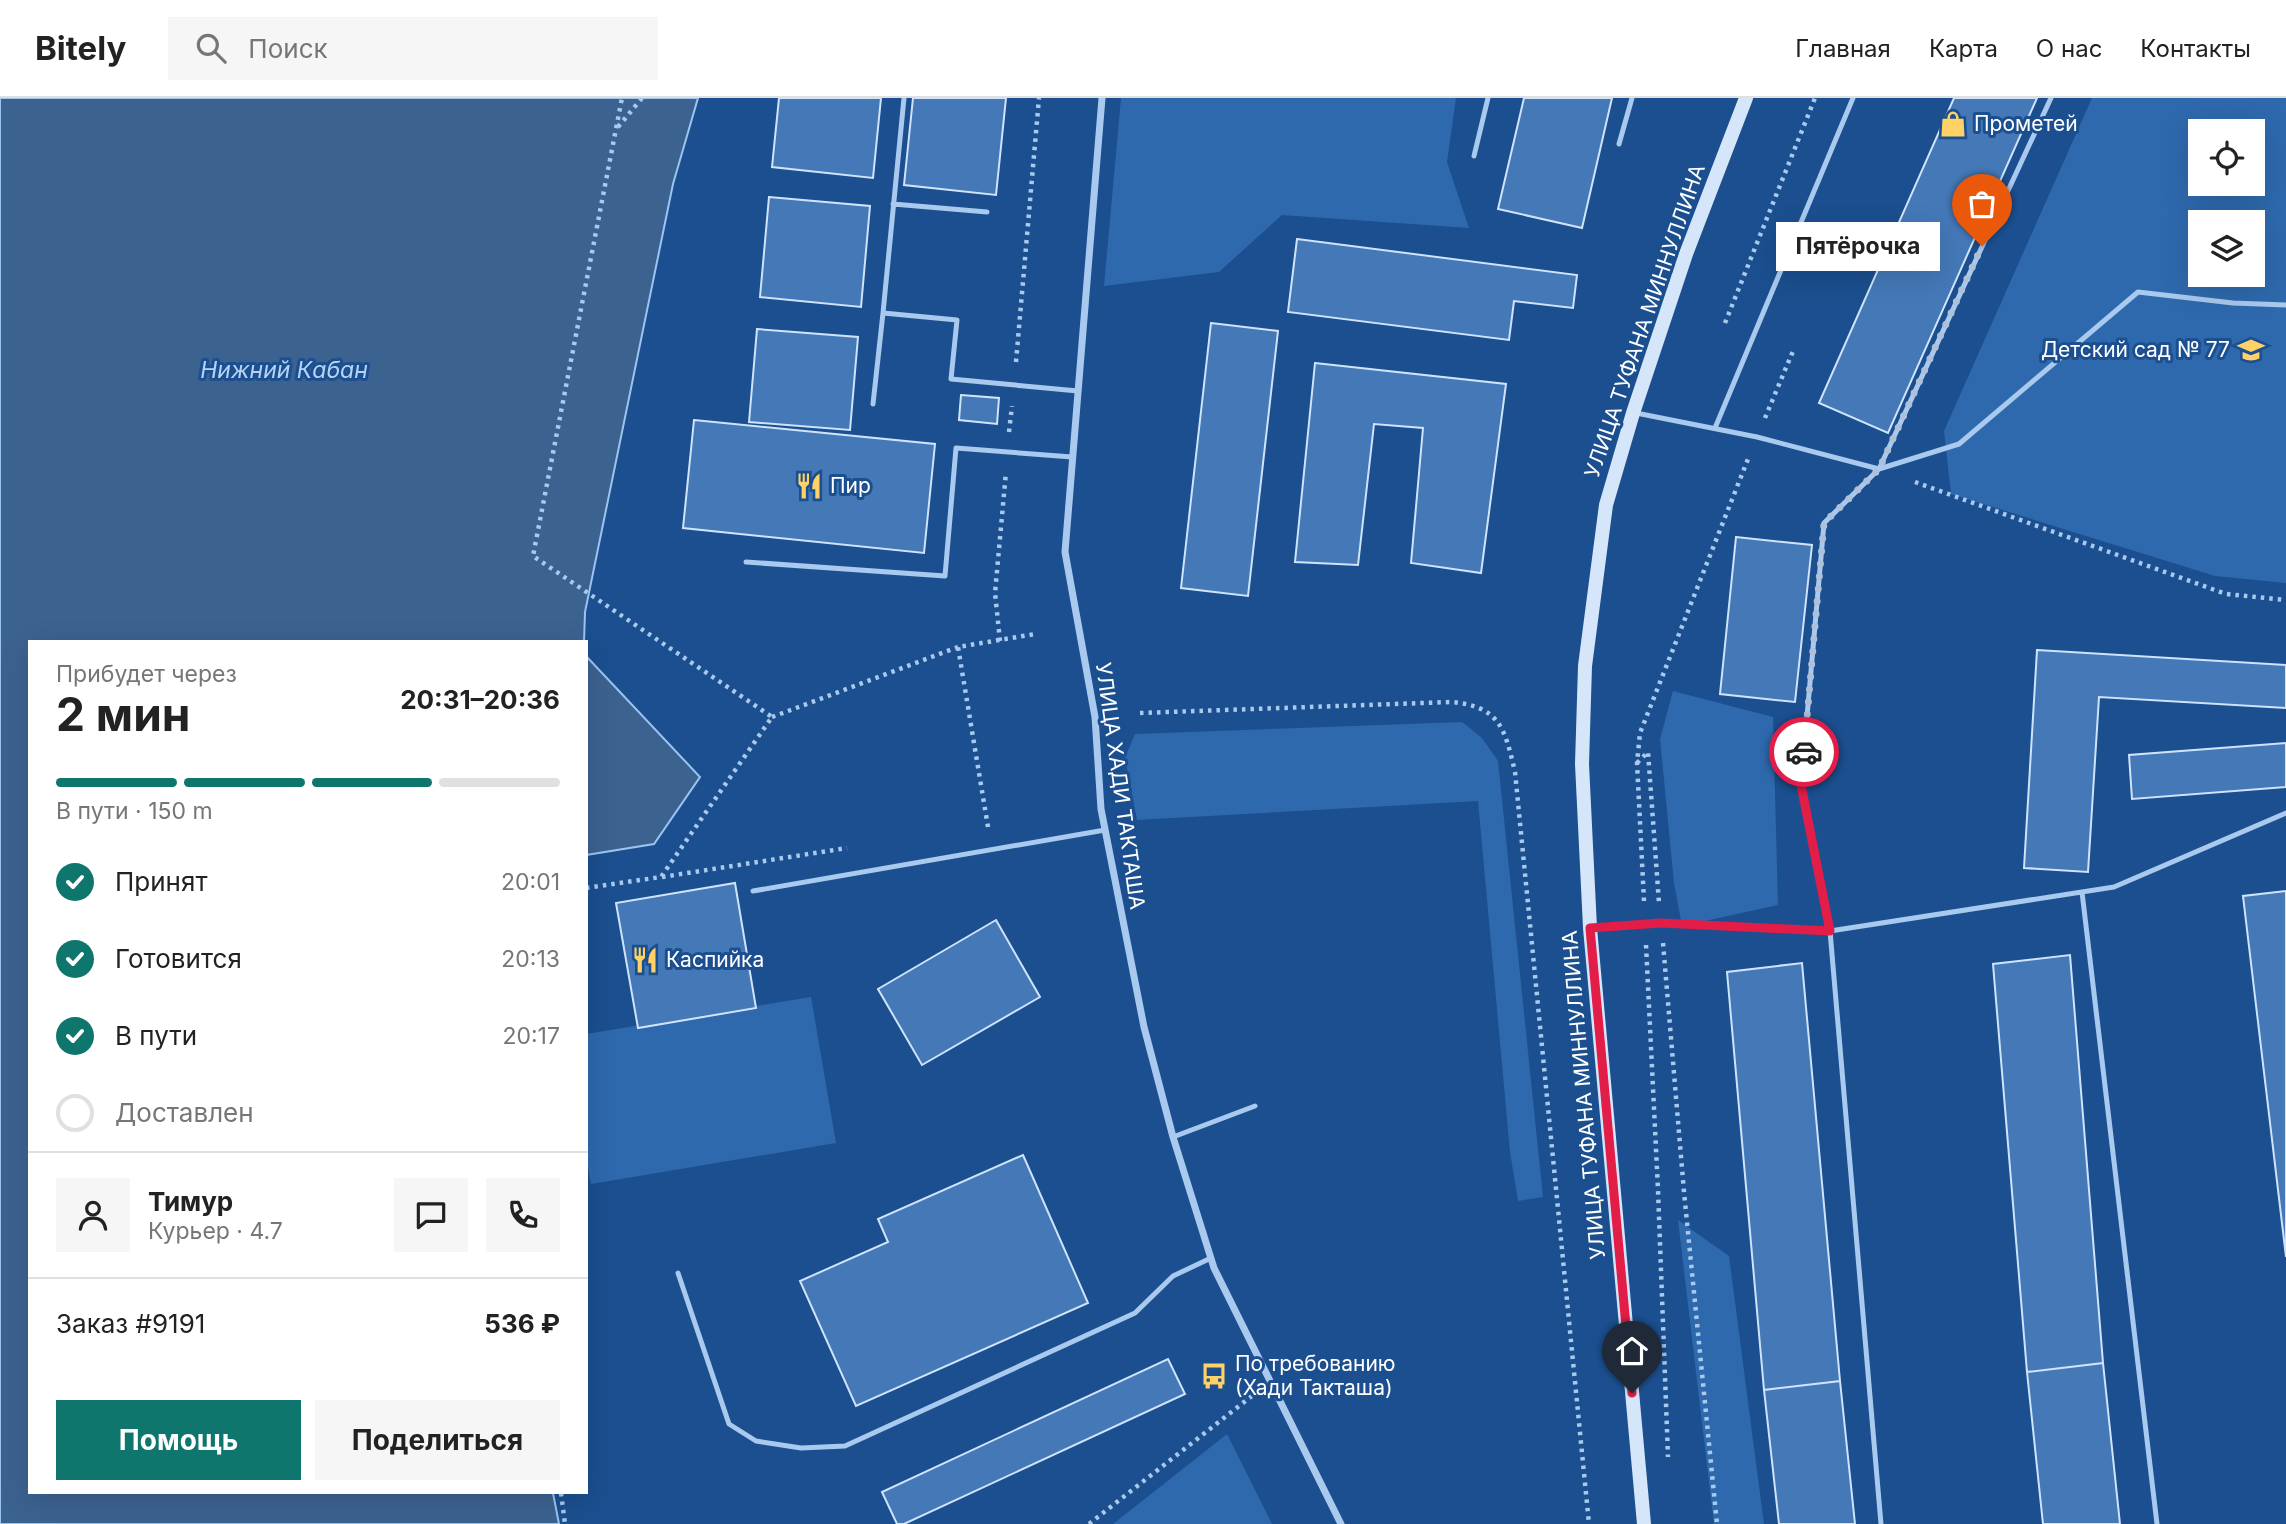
<!DOCTYPE html>
<html lang="ru">
<head>
<meta charset="utf-8">
<style>
  :root { --surface:#fff; --page:#f6f6f6; --text:#222; --muted:#767676; --line:#e0e0e0; --accent:#0f766e }
  body { margin:0; font-family:Inter,sans-serif; background:var(--page); color:var(--text); height:100vh; display:flex; flex-direction:column; font-size:26px; white-space:nowrap }
  * { box-sizing:border-box; margin:0 }
  p { font-size:23px; color:var(--muted) }
  .icon { flex:none; width:38px; height:38px; fill:none; stroke:currentColor; stroke-width:2; stroke-linecap:round; stroke-linejoin:round }
  .map { position:relative; flex:1; overflow:hidden }
  .sheet { position:absolute; left:28px; top:542px; width:560px; height:854px; display:flex; flex-direction:column; background:var(--surface); border-radius:0px; box-shadow:0 7px 28px #0002 }
  .sheet>* { flex:none }
  .buttons { position:absolute; left:2188px; top:21px; display:grid; gap:14px }
  .buttons a { display:grid; place-items:center; width:77px; height:77px; border-radius:0px; background:var(--surface); box-shadow:0 7px 28px #0002; font-size:35px }
  .pin { position:absolute; display:grid; place-items:center; width:60px; height:60px; color:#fff; margin:-72px -30px; border-radius:50% 50% 50% 0; rotate:-45deg; box-shadow:0 0 7px #0007 }
  .pin .icon { rotate:45deg }
  .courier { position:absolute; display:grid; place-items:center; width:70px; height:70px; margin:-35px; border:5px solid #e11d48; border-radius:50%; background:#fff; color:#222; box-shadow:0 2px 9px #0007 }
  .bubble { position:absolute; height:49px; border-radius:0px; background:var(--surface); box-shadow:0 7px 28px #0002; font-size:23px; font-weight:700; line-height:49px; text-align:center }
  .summary em { font-style:normal; font-weight:700 }
  .summary div { display:flex; flex-direction:column-reverse }
  .summary { display:flex; align-items:center; justify-content:space-between; height:119px; padding:0 28px }
  h1 { font-size:46px; font-weight:700; line-height:52px }
  .bar { display:grid; grid-template-columns:repeat(4,1fr); gap:10px 7px; align-content:center; height:84px; padding:0 28px }
  .bar i { height:9px; border-radius:5px; background:var(--line) }
  .bar .current { background:var(--accent) }
  .bar p { grid-column:span 4 }
  .line { display:flex; align-items:center; gap:18px; padding:0 28px; border-top:2px solid var(--line) }
  .line div { flex:1 }
  .round { display:grid; place-items:center; flex:none; width:74px; height:74px; border-radius:0px; background:var(--page) }
  ol { padding:0 28px; list-style:none }
  li { display:flex; align-items:center; gap:21px; height:77px }
  li p { margin-inline-start:auto }
  li .icon { padding:7px; border-radius:50%; background:var(--accent); color:#fff; stroke-width:4 }
  li:last-child { color:var(--muted) }
  li i { width:38px; height:38px; border:4px solid var(--line); border-radius:50% }
  .action { display:flex; gap:14px; margin-top:auto; padding:14px 28px }
  .action a { flex:1; height:80px; border-radius:0px; background:var(--accent); color:#fff; font-size:28px; font-weight:700; line-height:80px; text-align:center }
  .action a+a { background:var(--page); color:var(--text) }
  header { display:flex; align-items:center; gap:42px; box-sizing:border-box; height:98px; padding:0 35px; background:var(--surface); border-bottom:2px solid var(--line) }
  header strong { font-size:33px }
  nav { display:flex; gap:38px; margin-inline-start:auto; font-size:24px }
  .search { width:490px; height:63px; background:var(--page); display:flex; align-items:center; gap:18px; box-sizing:border-box; padding:0 24px; border-radius:0px; color:var(--muted); font-size:26px }
  .map>svg:first-child { display:block }
</style>
</head>
<body>
<header>
<strong>Bitely</strong>
<div class="search"><svg class="icon" aria-label="search" viewBox="0 0 24 24"><circle cx="10" cy="10" r="6"/><path d="M15 15l6 6"/></svg>Поиск</div>
<nav><a>Главная</a><a>Карта</a><a>О нас</a><a>Контакты</a></nav>
</header>
<div class="map">
<svg width="2286" height="1426" viewBox="0 0 2286 1426">
  <rect width="100%" height="100%" fill="#1b4f8f"/>
  <path fill="#2e69ad" fill-rule="evenodd" d="M1121,0H1456L1447,64L1469,130L1282,117L1219,174L1104,188Z
    M2092,0H2286V485L2215,478L1951,396L1944,333ZM2200,33H2252V86H2200ZM2200,124H2252V177H2200Z
    M1673,593L1773,619L1778,807L1682,828L1674,785L1660,641Z
    M1462,624L1482,640L1498,663L1543,1099L1518,1103L1510,1054L1478,703L1137,722L1125,660L1135,636Z
    M811,899L836,1045L591,1086L586,1060V936Z
    M1678,1122L1729,1158L1764,1426H1714Z
    M1227,1336L1272,1426H1113Z"/>
  <path fill="#3c6290" stroke="#9cc4f0" stroke-width="2" d="M0,0H698L673,86L585,514L584,544H30V1395H553L559,1426H0Z
    M586,558L700,679L654,746L586,757Z"/>
  <path fill="#4478b7" stroke="#cfe3fa" stroke-width="2" d="M779,0H881L873,80L772,69Z
    M913,0H1006L996,97L904,87Z
    M1524,0H1612L1582,130L1498,111Z
    M1954,0H2037L1888,335L1819,305Z
    M769,99L870,108L861,209L760,199Z
    M1297,141L1577,177L1573,210L1514,203L1509,242L1288,214Z
    M1211,225L1278,233L1248,498L1181,490Z
    M757,231L858,239L850,332L749,324Z
    M1315,265L1506,286L1481,475L1411,465L1423,330L1374,326L1358,467L1295,464Z
    M961,297L999,300L997,326L959,322Z
    M694,322L935,346L924,455L683,430Z
    M1736,439L1812,447L1795,604L1720,596Z
    M2037,552L2286,567V610L2099,599L2088,774L2024,770Z
    M2286,645V689L2132,701L2129,657Z
    M735,785L756,910L638,930L616,805Z
    M2286,793V1159L2243,798Z
    M996,822L1040,899L922,967L878,891Z
    M2070,857L2103,1265L2027,1274L1993,866Z
    M1802,865L1840,1283L1764,1292L1727,874Z
    M1023,1057L1088,1205L856,1308L800,1183L888,1144L878,1121Z
    M1168,1261L1185,1296L904,1426H897L882,1394Z
    M2103,1265L2120,1426H2043L2027,1274Z
    M1840,1283L1855,1426H1779L1764,1292Z"/>
  <g fill="none" stroke-linecap="round" stroke-linejoin="round">
    <path stroke="#a9c9ee" stroke-width="4.5" stroke-dasharray="3.5 5" stroke-linecap="butt" d="M618,29L642,0
      M1725,225L1815,0
      M1016,264L1039,0
      M1765,320L1793,253
      M1009,334L1012,308
      M1915,384L2226,496L2286,502
      M1000,543L995,495L1006,374
      M1140,615L1451,604C1500,608 1505,631 1515,674L1589,1426
      M772,619L958,549
      M1637,665L1648,654L1659,805
      M988,729L958,549L1035,536
      M662,779L847,750
      M586,790L661,779L772,619L533,458L622,0
      M1644,803L1637,665L1640,635L1748,361
      M1663,845L1684,1094L1717,1426
      M1646,847L1658,1092L1668,1359
      M561,1395L565,1426
      M1089,1426L1253,1297"/>
    <path stroke="#a9c9ee" stroke-width="5" d="M904,0L883,215L957,222L951,281L1078,293
      M1619,46L1632,0
      M1474,58L1488,0
      M893,106L987,114
      M873,306L883,215
      M1636,315L1757,339L1879,371L2051,0
      M1715,330L1853,0
      M746,464L945,478L956,350L1072,359
      M753,793L1105,732
      M2082,794L2157,1426
      M1593,830L1661,825L1830,833L2114,789L2286,715
      M1173,1039L1255,1008
      M678,1175L729,1326L756,1343L801,1350L845,1348L1135,1215L1173,1178L1211,1160
      M1881,1426L1830,833L1801,687L1824,425L1879,371L1959,346L2138,194L2233,205L2286,207"/>
    <path stroke="#a9c9ee" stroke-width="7" d="M1102,0L1065,454L1095,619L1101,711L1144,929L1173,1039L1214,1170L1341,1426"/>
    <path stroke="#d6e6fa" stroke-width="14" d="M1644,1426L1590,830L1582,666L1585,568L1606,407L1633,315L1686,156L1746,0"/>
  </g>
  <g fill="none" stroke-linecap="round" stroke-linejoin="round">
    <path stroke="#afc1d8" stroke-width="7" stroke-dasharray="0 12.6" d="M1804,654L1824,425L1879,371L1982,148"/>
    <path stroke="#e11d48" stroke-width="9" d="M1632,1295L1590,830L1661,825L1830,833L1801,687L1804,654"/>
  </g>
  <defs>
    <g id="shop-bare" transform="scale(2.1)"><path d="M-5-2.5h2.3a2.7 3.5 0 0 1 5.4 0H5L5.5 6h-11ZM-1.5-2.5h3a1.5 2.3 0 0 0-3 0Z" fill="#ffd166" stroke="#1b4f8f" stroke-width="2.5" paint-order="stroke"/></g>
    <g id="school-bare" transform="scale(2.1)"><path d="M0-5L7-2L0 1L-7-2ZM-4 1L0 2.5L4 1V4Q0 6-4 4Z" fill="#ffd166" stroke="#1b4f8f" stroke-width="2.5" paint-order="stroke"/></g>
    <g id="restaurant-bare" transform="scale(2.1)"><path d="M-5-6h1v4h1v-4h1v4h1v-4h1v5L-1.5 .5V6h-2V.5L-5-1ZM5-6V6H3V1.5H1.5Q1.5-4 5-6Z" fill="#ffd166" stroke="#1b4f8f" stroke-width="2.5" paint-order="stroke"/></g>
    <g id="bus-bare" transform="scale(2.1)"><path d="M-5-6H5V4H4V6H2V4H-2V6H-4V4H-5ZM-3.5-4V0h7V-4ZM-3.5 1.2v1.5H-2V1.2ZM2 1.2v1.5H3.5V1.2Z" fill="#ffd166" stroke="#1b4f8f" stroke-width="2.5" paint-order="stroke"/></g>
  </defs>
  <g fill-rule="evenodd">
    <use href="#shop-bare" x="1953" y="26"/>
    <use href="#school-bare" x="2251" y="252"/>
    <use href="#restaurant-bare" x="809" y="388"/>
    <use href="#restaurant-bare" x="645" y="862"/>
    <use href="#bus-bare" x="1214" y="1278"/>
  </g>
  <g text-anchor="middle" stroke-width="6" stroke-linejoin="round" paint-order="stroke">
    <g font-size="21" fill="#fff" stroke="#1b4f8f" text-anchor="start">
      <text x="1974" y="33">Прометей</text>
      <text x="2230" y="259" text-anchor="end">Детский сад № 77</text>
      <text x="830" y="395">Пир</text>
      <text x="666" y="869">Каспийка</text>
      <text x="1235" y="1273">По требованию<tspan x="1235" dy="24">(Хади Такташа)</tspan></text>
    </g>
    <g font-size="21" fill="#fff" stroke="#1b4f8f">
      <text transform="translate(1645 223) rotate(-71)" y="7">УЛИЦА ТУФАНА МИННУЛЛИНА</text>
      <text transform="translate(1120 688) rotate(82)" y="7">УЛИЦА ХАДИ ТАКТАША</text>
      <text transform="translate(1584 997) rotate(-95)" y="7">УЛИЦА ТУФАНА МИННУЛЛИНА</text>
    </g>
    <g font-size="23" font-style="italic" fill="#b5d3f5" stroke="#1b4f8f">
      <text x="284" y="280">Нижний Кабан</text>
    </g>
  </g>
</svg>
<div class="buttons">
<a><svg class="icon" aria-label="locate" viewBox="0 0 24 24"><circle cx="12" cy="12" r="6"/><path d="M12 2v4M12 18v4M2 12h4M18 12h4"/></svg></a>
<a><svg class="icon" aria-label="layers" viewBox="0 0 24 24"><path d="M12 4l9 5-9 5-9-5zM3 14l9 5 9-5"/></svg></a>
</div>
<div class="pin" style="left:1982px;top:148px;background:#ea580c"><svg class="icon" aria-label="bag" viewBox="0 0 24 24"><path d="M5 8h14l-1 12H6zM9 8a3 3 0 0 1 6 0"/></svg></div>
<div class="pin" style="left:1632px;top:1295px;background:#1f2937"><svg class="icon" aria-label="home" viewBox="0 0 24 24"><path d="M3 11l9-7 9 7M6 9v11h12V9"/></svg></div>
<div class="courier" style="left:1804px;top:654px"><svg class="icon" aria-label="car" viewBox="0 0 24 24"><path d="M5 17H2v-5l4-1 3-4h7l3 4 3 1v5h-3M9 17h6M6 11h13"/><circle cx="7" cy="17" r="2"/><circle cx="17" cy="17" r="2"/></svg></div>
<div class="bubble" style="left:1776px;top:124px;width:164px">Пятёрочка</div>
<section class="sheet">
<div class="summary"><div><h1>2 мин</h1><p>Прибудет через</p></div><em>20:31–20:36</em></div>
<div class="bar"><i class="current"></i><i class="current"></i><i class="current"></i><i></i><p>В пути · 150 m</p></div>
<ol>
<li><svg class="icon" aria-label="check" viewBox="0 0 24 24"><path d="M5 12l5 5 9-10"/></svg>Принят<p>20:01</p></li>
<li><svg class="icon" aria-label="check" viewBox="0 0 24 24"><path d="M5 12l5 5 9-10"/></svg>Готовится<p>20:13</p></li>
<li><svg class="icon" aria-label="check" viewBox="0 0 24 24"><path d="M5 12l5 5 9-10"/></svg>В пути<p>20:17</p></li>
<li><i></i>Доставлен</li>
</ol>
<div class="line" style="height:126px"><a class="round"><svg class="icon" aria-label="person" viewBox="0 0 24 24"><circle cx="12" cy="8" r="4"/><path d="M4 21q1-7 8-7t8 7"/></svg></a><div><b>Тимур</b><p>Курьер · 4.7</p></div><a class="round"><svg class="icon" aria-label="chat" viewBox="0 0 24 24"><path d="M4 5h16v11H9l-5 4z"/></svg></a><a class="round"><svg class="icon" aria-label="phone" viewBox="0 0 24 24"><path d="M5 4h4l2 5-3 2q2 4 5 5l2-3 5 2v4C11 20 4 13 5 4z"/></svg></a></div>
<div class="line" style="height:91px"><div>Заказ #9191</div><b>536 ₽</b></div>
<div class="action"><a>Помощь</a><a>Поделиться</a></div>
</section>
</div>
</body>
</html>
